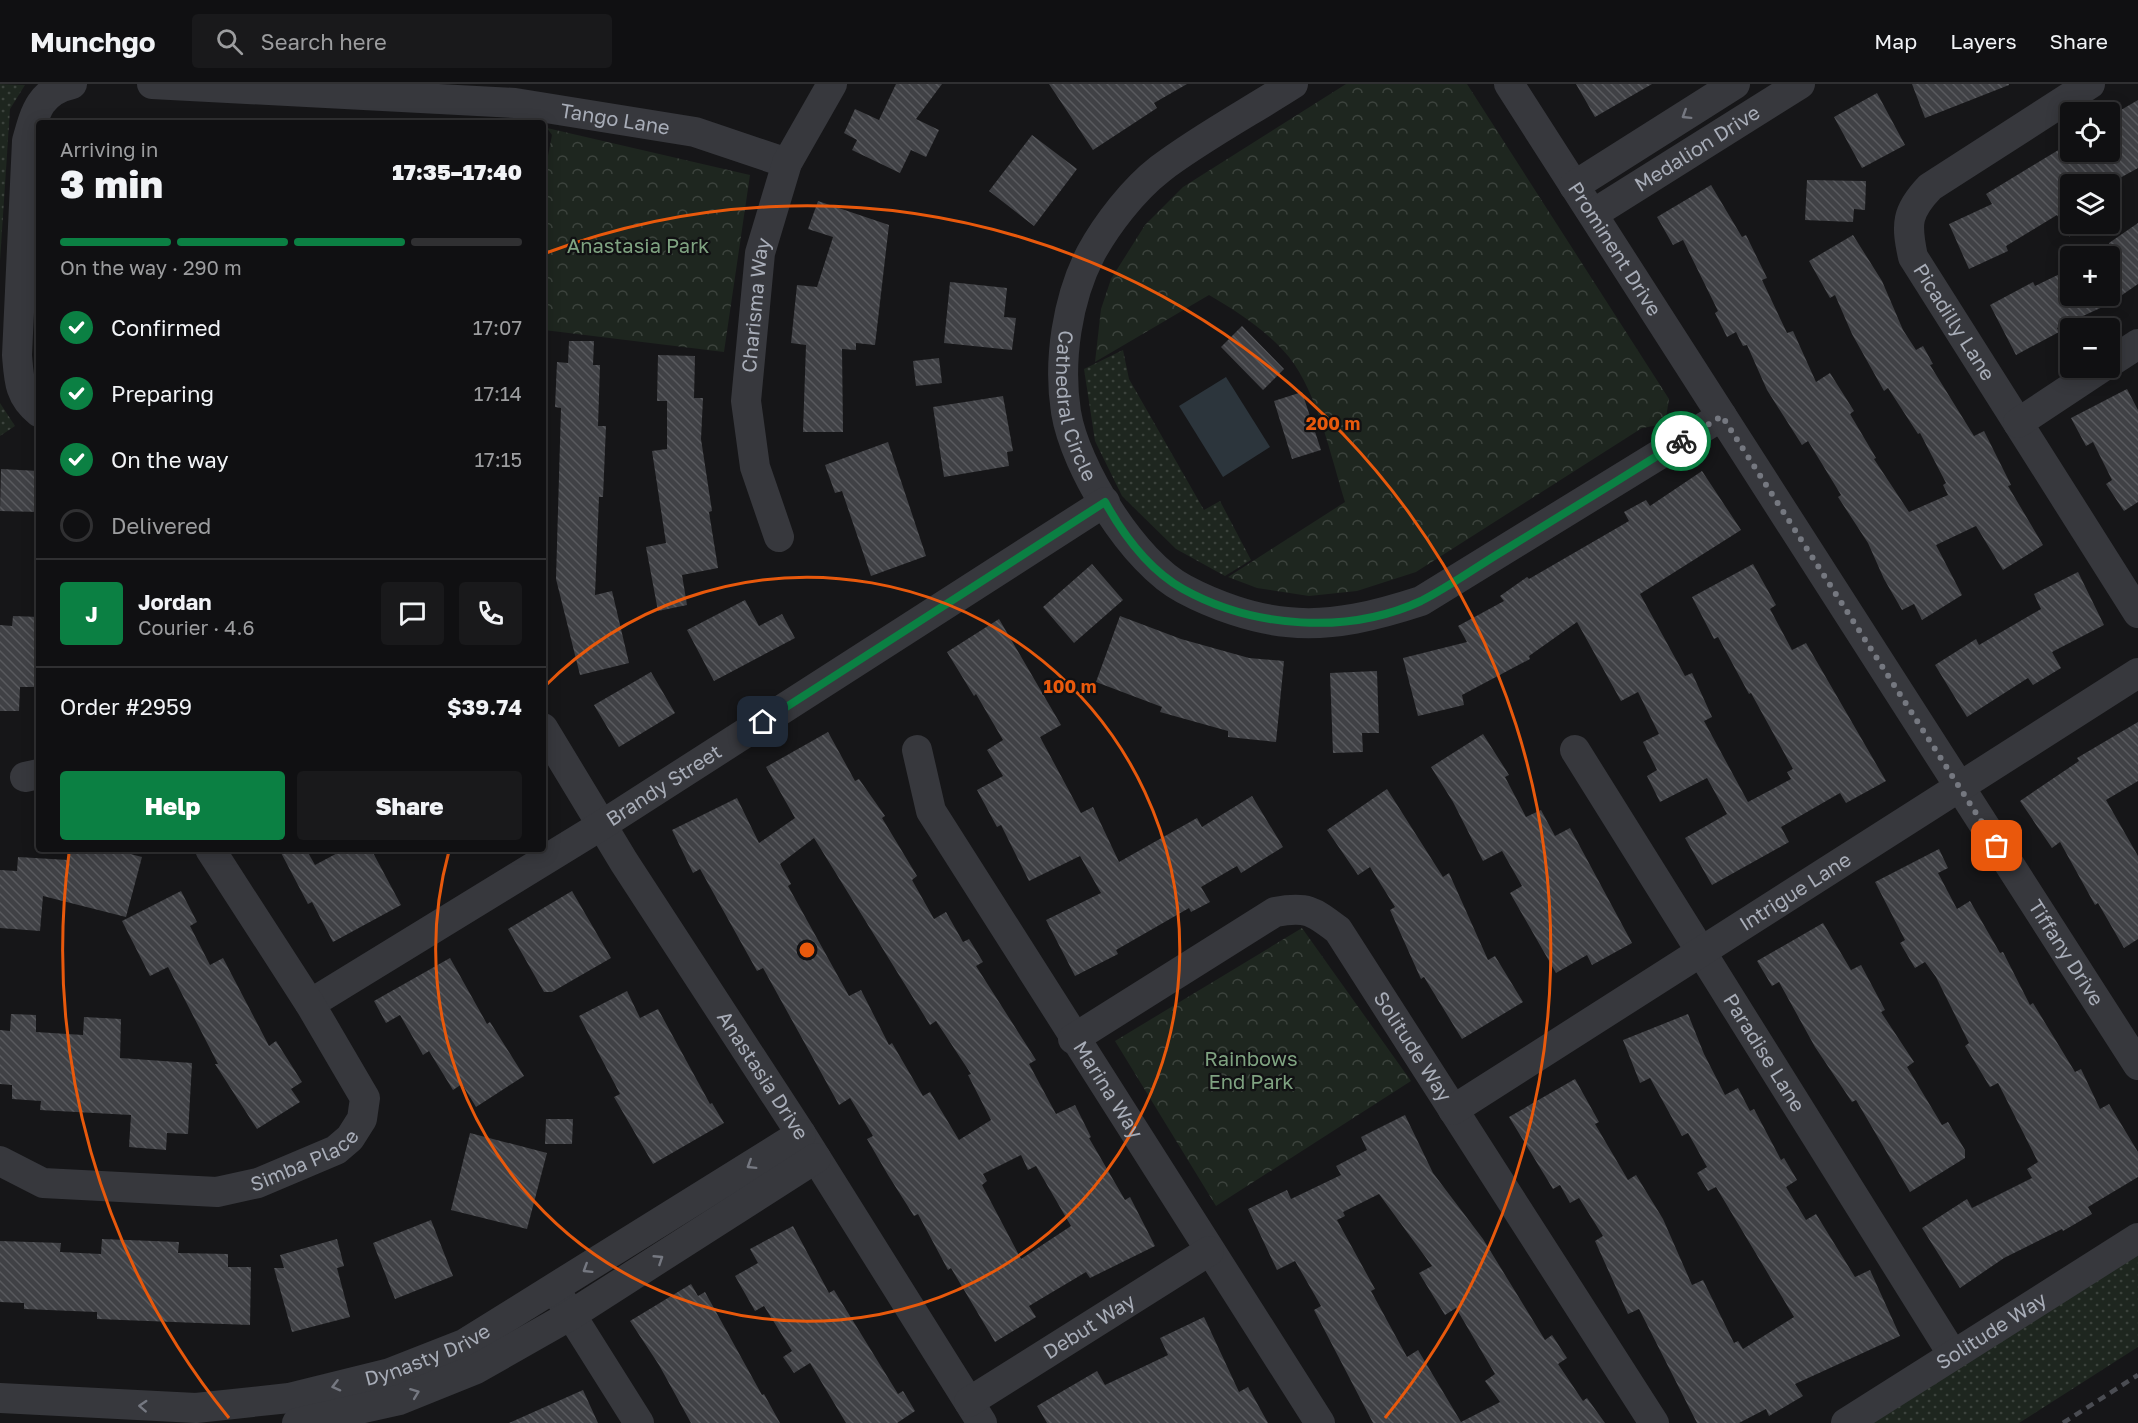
<!DOCTYPE html>
<html lang="en">
<head>
<meta charset="utf-8">
<style>
  :root { --surface:#101012; --page:#19191b; --text:#f1f3f6; --muted:#9c9d9f; --line:#303032; --accent:#0b8043 }
  body { margin:0; font-family:"Golos Text",sans-serif; background:var(--page); color:var(--text); height:100vh; display:flex; flex-direction:column; font-size:22px; white-space:nowrap }
  * { box-sizing:border-box; margin:0 }
  p { font-size:20px; color:var(--muted) }
  .icon { flex:none; width:33px; height:33px; fill:none; stroke:currentColor; stroke-width:2; stroke-linecap:round; stroke-linejoin:round }
  .map { position:relative; flex:1; overflow:hidden }
  .sheet { position:absolute; left:36px; top:36px; width:510px; height:732px; display:flex; flex-direction:column; background:var(--surface); border-radius:6px; box-shadow:0 3px 15px #0003,0 0 0 2px var(--line) }
  .sheet>* { flex:none }
  .tools { position:absolute; left:2060px; top:18px; display:grid; gap:12px }
  .tools a { display:grid; place-items:center; width:60px; height:60px; border-radius:6px; background:var(--surface); box-shadow:0 3px 15px #0003,0 0 0 2px var(--line); font-size:30px }
  .pin { position:absolute; display:grid; place-items:center; width:51px; height:51px; color:#fff; margin:-26px; border-radius:12px; box-shadow:0 3px 9px #0006 }
  .courier { position:absolute; display:grid; place-items:center; width:60px; height:60px; margin:-30px; border:4px solid #0b8043; border-radius:50%; background:#fff; color:#222; box-shadow:0 2px 8px #0007 }
  .overview em { font-style:normal; font-weight:800 }
  .overview div { display:flex; flex-direction:column-reverse }
  .overview { display:flex; align-items:center; justify-content:space-between; height:102px; padding:0 24px }
  h1 { font-size:39px; font-weight:800; line-height:45px }
  .bar { display:grid; grid-template-columns:repeat(4,1fr); gap:9px 6px; align-content:center; height:72px; padding:0 24px }
  .bar i { height:8px; border-radius:4px; background:var(--line) }
  .bar .on { background:var(--accent) }
  .bar p { grid-column:span 4 }
  .line { display:flex; align-items:center; gap:15px; padding:0 24px; border-top:2px solid var(--line) }
  .line div { flex:1 }
  .round { display:grid; place-items:center; flex:none; width:63px; height:63px; border-radius:6px; background:var(--page) }
  ol { padding:0 24px; list-style:none }
  li { display:flex; align-items:center; gap:18px; height:66px }
  li p { margin-inline-start:auto }
  li .icon { padding:6px; border-radius:50%; background:var(--accent); color:#fff; stroke-width:4 }
  li:last-child { color:var(--muted) }
  li i { width:33px; height:33px; border:3px solid var(--line); border-radius:50% }
  .action { display:flex; gap:12px; margin-top:auto; padding:12px 24px }
  .action a { flex:1; height:69px; border-radius:6px; background:var(--accent); color:#fff; font-size:24px; font-weight:800; line-height:69px; text-align:center }
  .action a+a { background:var(--page); color:var(--text) }
  header { display:flex; align-items:center; gap:36px; box-sizing:border-box; height:84px; padding:0 30px; background:var(--surface); border-bottom:2px solid var(--line) }
  header strong { font-size:28px }
  nav { display:flex; gap:33px; margin-inline-start:auto; font-size:21px }
  .search { width:420px; height:54px; background:var(--page); display:flex; align-items:center; gap:15px; box-sizing:border-box; padding:0 21px; border-radius:6px; color:var(--muted); font-size:22px }
  .map>svg:first-child { display:block }
</style>
</head>
<body>
<header>
<strong>Munchgo</strong>
<div class="search"><svg class="icon" aria-label="search" viewBox="0 0 24 24"><circle cx="10" cy="10" r="6"/><path d="M15 15l6 6"/></svg>Search here</div>
<nav><a>Map</a><a>Layers</a><a>Share</a></nav>
</header>
<div class="map">
<svg width="2138" height="1339" viewBox="0 0 2138 1339">
  <defs>
    <pattern id="grass-dots" width="8" height="8" patternUnits="userSpaceOnUse" patternTransform="scale(1.5)"><rect width="8" height="8" fill="#1e261f"/><path d="M2 2h.1M6 6h.1" fill="none" stroke="#3c433d" stroke-width="1.8" stroke-linecap="round"/></pattern>
    <pattern id="park-crowns" width="20" height="18" patternUnits="userSpaceOnUse" patternTransform="scale(1.5)"><rect width="20" height="18" fill="#1e261f"/><path d="M2 6a3 3 0 1 1 6 0M12 15a3 3 0 1 1 6 0" fill="none" stroke="#3c433d"/></pattern>
    <pattern id="building-back-hatch" width="6" height="6" patternUnits="userSpaceOnUse" patternTransform="scale(1.5)"><rect width="6" height="6" fill="#404145"/><path d="M-1 5l2 2M0 0l6 6M5-1l2 2" fill="none" stroke="#595a5e"/></pattern>
  </defs>
  <rect width="100%" height="100%" fill="#161618"/>
  <path fill="url(#grass-dots)" d="M0,0L25,1L10,25L0,177Z
    M1123,266L1129,295L1204,426L1220,417L1251,476L1225,492L1176,465L1122,412L1095,357L1084,285Z
    M0,319L15,342L0,352Z
    M2138,1164V1263L2019,1339H1860Z"/>
  <path fill="url(#park-crowns)" d="M1346,0H1467L1669,315L1665,340L1642,344L1416,488L1357,507L1309,512L1257,504L1228,493L1345,418C1331,373 1318,310 1289,273C1270,249 1235,226 1209,211L1095,278L1101,225L1111,195L1145,141L1183,103Z
    M547,44L750,91L724,268L544,246L543,98L552,51Z
    M1302,844L1411,997L1216,1122L1115,957Z"/>
  <path fill="#2c353c" d="M1226,293L1270,363L1223,393L1179,322Z"/>
  <path fill="url(#building-back-hatch)" fill-rule="evenodd" d="M896,0H942L916,35L939,46L926,73L911,66L900,89L852,66L857,56L844,49L855,25L879,36Z
    M1049,0H1187L1154,19L1157,24L1093,66Z
    M1576,0H1652L1595,33Z
    M1912,0H2009V1L1925,34Z
    M1877,9L1905,61L1862,84L1834,33Z
    M2138,16V84L2109,100H2070V153L2057,131L2006,162L2008,167L1969,185L1949,140L1992,120L1986,110L2070,59V68H2109V33Z
    M1032,51L1077,85L1034,142L989,107Z
    M1807,96L1866,97L1865,126L1854,125L1853,138L1805,136Z
    M1711,101L1742,153L1746,151L1767,194L1762,196L1787,249L1793,247L1816,298L1830,289L1854,327L1850,330L1876,374L1874,375L1909,428L1948,411L1943,401L1946,399L1920,349L1918,350L1888,304L1884,307L1852,250L1835,211L1830,214L1809,177L1853,151L1882,197L1903,246L1916,266L1923,262L1933,280L1930,281L1974,352L1984,347L2011,401L2008,402L2043,461L2003,486L1976,442L1936,461L1962,511L1922,536L1914,520L1902,526L1884,495L1868,459L1838,413L1841,411L1808,357L1802,361L1767,306L1747,261L1743,262L1736,248L1727,253L1715,229L1718,227L1683,156L1673,161L1657,133Z
    M818,117L889,141L875,261L856,259V266L842,265L843,348H803L806,261L791,259L797,201L817,203L833,153L808,145Z
    M2138,139V200L2109,220L2057,244L2059,248L2016,271L1990,221L2033,198L2035,202L2070,185V212H2109V159Z
    M950,198L1007,204L1004,233L1016,234L1012,266L944,259Z
    M1242,242L1284,285L1263,306L1221,263Z
    M569,257H594L593,281H600L598,342H606L603,413H599L595,511L612,507L629,579L580,591L556,495L561,324L555,323L557,278L568,279Z
    M658,271L695,272L694,314H703L701,355L712,427L709,428L718,484L682,491L687,521L658,527L646,463L666,459L652,367L667,365V317H657Z
    M939,274L942,299L916,302L913,277Z
    M2127,305L2138,326V418L2124,427L2106,400L2112,396L2093,358L2086,362L2071,334Z
    M1302,308L1321,366L1292,375L1274,317Z
    M1003,312L1013,367L1007,368L1009,382L944,393L933,323Z
    M888,358L926,472L871,492L842,407L835,409L825,381Z
    M1,385L39,387V428L0,427Z
    M1702,387L1741,446L1640,510L1685,592L1692,589L1712,633L1704,637L1748,718L1791,695L1787,688L1793,685L1751,609L1749,610L1718,553L1714,555L1692,513L1753,480L1776,521L1770,525L1792,566L1806,559L1886,697L1846,719L1840,709L1781,743L1789,758L1712,801L1685,754L1727,730L1707,694L1660,718L1647,692L1657,686L1643,658L1659,650L1638,608L1621,617L1577,538L1529,572L1530,575L1462,611L1464,621L1418,632L1403,574L1467,558L1458,542L1504,517L1500,512L1527,493L1529,495L1629,437L1624,428L1646,416L1650,422Z
    M1092,480L1123,516L1074,559L1043,523Z
    M2078,488L2104,541L2052,568L2061,584L2033,601L2028,594L1967,633L1935,581L1976,555L1979,561L2041,525L2034,510Z
    M745,516L759,542L782,530L795,554L714,597L687,546Z
    M13,532L39,533V603H20L19,627H0V541L12,542Z
    M1120,532L1181,555L1249,574L1284,577L1276,658L1228,653V647L1160,628L1162,623L1096,598Z
    M999,535L1061,641L1040,653L1081,729L1093,723L1119,778L1197,734L1202,743L1252,712L1283,763L1241,789L1237,782L1201,803L1210,818L1191,828L1189,824L1116,866L1118,870L1075,892L1046,836L1101,809L1080,772L1029,797L1001,741L997,743L977,706L1003,692L987,666L1003,656L976,610L974,612L947,568Z
    M1377,587L1379,649H1362L1363,668L1333,669L1330,589Z
    M651,588L675,629L619,663L594,621Z
    M2138,638V697L2106,716L2138,772V855L2124,864L2098,819L2095,821L2060,758L2052,764L2020,717L2079,677L2077,674Z
    M828,648L855,697L859,695L885,732L882,734L917,792L912,796L934,835L946,828L963,858L969,855L983,878L976,882L1036,976L1029,980L1056,1030L1075,1021L1091,1053L1089,1054L1125,1116L1130,1113L1155,1162L1090,1194L1086,1188L1029,1222L1036,1233L995,1258L951,1184L948,1186L918,1130L914,1132L888,1091L867,1055L873,1052L850,1014L839,1021L763,884L757,887L700,785L693,789L672,746L737,714L759,759L795,734L766,683ZM814,754L930,941L936,937L971,990L968,991L991,1036L959,1056L930,1008L923,1012L892,959L889,961L861,906L849,912L788,802L791,800L780,780ZM1021,1071L1028,1086L1036,1082L1071,1142L1021,1175L982,1101L987,1097L983,1090Z
    M1483,650L1509,691L1505,693L1526,733L1541,726L1555,752L1570,744L1632,859L1592,881L1587,871L1556,889L1510,809L1522,802L1502,767L1483,777L1453,718L1431,683Z
    M1387,705L1443,793L1449,789L1488,876L1495,872L1523,918L1462,955L1424,893L1421,895L1390,826L1395,823L1370,783L1358,791L1327,746Z
    M83,765H111L142,773L126,833L43,812L40,847L0,844V786L17,787L18,773L68,776L70,767L81,770Z
    M279,765H306L315,781L345,765H371L401,821L333,858L312,818L308,820Z
    M1939,765L1948,784L1938,789L1957,825L1970,817L2000,869L2003,868L2030,921L2033,919L2075,988L2081,985L2100,1025L2109,1020L2138,1068V1093L2088,1123L2092,1130L2063,1147L2062,1145L2004,1174L1960,1204L1922,1144L1967,1115L1972,1124L2032,1094L2027,1085L2038,1078L1998,999L1990,1003L1965,962L1969,959L1936,893L1925,878L1915,884L1900,859L1905,856L1875,798Z
    M181,807L197,838L190,842L210,881L223,874L269,962L276,957L302,998L291,1005L300,1018L257,1045L215,980H218L168,883L150,892L122,837Z
    M572,807L611,874L552,908H544L508,845Z
    M1823,839L1851,886L1861,881L1885,926L1881,928L1914,978L1907,983L1942,1041L1948,1038L1965,1066V1074L1910,1108L1856,1016L1852,1018L1815,963L1779,898L1772,902L1757,877Z
    M450,874L487,940L490,938L524,992L476,1023L462,1000L453,1006L429,967L423,971L400,931L386,939L374,917Z
    M627,907L640,934L658,925L710,1020L712,1019L724,1039L653,1080L614,1013L620,1010L579,932Z
    M11,930L36,931V948L83,951L84,933L121,935L120,974L192,979L188,1050L167,1049L166,1066L129,1063L131,1031L40,1026L41,1017L12,1015V1001L0,1000V946L10,947Z
    M1688,930L1704,970L1725,1011L1738,1004L1750,1027L1754,1025L1781,1076L1784,1074L1797,1096L1786,1103L1806,1136L1816,1130L1855,1193L1870,1186L1900,1252L1795,1300L1803,1312L1769,1332L1766,1325L1739,1339H1697L1639,1225L1628,1230L1595,1157L1603,1152L1579,1114L1570,1119L1560,1101L1553,1105L1509,1033L1575,995L1599,1038L1595,1040L1628,1096L1636,1091L1663,1135L1692,1201L1703,1196L1734,1259L1738,1257L1743,1265L1794,1233L1716,1103L1708,1107L1697,1089L1707,1083L1688,1049L1682,1052L1650,994L1640,999L1623,956Z
    M1405,1031L1433,1089L1483,1155L1545,1256L1552,1251L1567,1274L1558,1280L1583,1317L1587,1314L1605,1339H1373L1314,1226L1321,1222L1295,1177L1277,1186L1248,1125L1287,1106L1291,1115L1341,1091L1336,1082L1367,1066L1361,1053ZM1379,1110L1432,1182L1419,1189L1445,1231L1456,1224L1495,1290L1485,1297L1500,1318L1461,1338L1418,1266L1407,1273L1371,1207L1375,1205L1337,1136L1345,1132L1343,1128Z
    M546,1035H573L572,1060H545Z
    M470,1049L547,1069L527,1145L451,1126Z
    M431,1136L453,1192L395,1215L373,1159Z
    M793,1142L829,1209L834,1206L898,1310L903,1307L915,1327L897,1339H846L810,1279L794,1289L783,1273L792,1267L764,1222L755,1227L735,1192L758,1179L750,1165Z
    M102,1155L179,1158L178,1169L228,1170V1183H251L250,1241L97,1235V1228L24,1225V1219L0,1218V1157L61,1159L60,1168L101,1170Z
    M337,1155L344,1182L337,1184L350,1233L292,1248L274,1184H284L280,1171Z
    M691,1200L698,1212L705,1208L762,1311L764,1310L780,1339H691L659,1281L630,1237Z
    M1204,1233L1239,1308L1248,1303L1268,1339H1047L1037,1322L1097,1287L1105,1301L1168,1271L1160,1254Z
    M583,1306L598,1339H509Z"/>
  <g fill="none" stroke-linecap="round" stroke-linejoin="round">
    <g stroke="#37383d" stroke-width="30">
      <path id="s1" d="M152,0L515,19L695,48L787,79"/>
      <path id="s2" d="M1293,0C1251,27 1199,55 1160,85C1133,106 1107,140 1091,169C1067,215 1058,277 1066,328C1075,384 1134,479 1184,505C1214,521 1253,535 1287,538C1333,543 1378,531 1421,517L1722,332"/>
      <path id="s3" d="M1509,0L2138,981"/>
      <path id="s4" d="M2090,0L1930,103C1906,128 1906,140 1913,173L2138,529"/>
      <path d="M1574,102L1735,0"/>
      <path id="s5" d="M1593,130L1800,0"/>
      <path d="M2109,279L2138,260"/>
      <path d="M39,328C19,312 19,296 17,271L27,57C35,28 40,7 72,0"/>
      <path d="M2018,339L2101,284"/>
      <path id="s6" d="M779,453L755,383L746,317L760,169L787,79L832,0"/>
      <path id="s7" d="M543,644L624,778L801,1050L982,1339"/>
      <path id="s8" d="M917,666L931,727L1320,1339"/>
      <path id="s9" d="M1575,666L1953,1271"/>
      <path d="M25,693L39,690"/>
      <path id="s10" d="M310,920L602,741L1105,418"/>
      <path id="s11" d="M1073,955L1275,828C1307,822 1313,827 1338,846L1654,1339"/>
      <path id="s12" d="M1453,1026L2138,589"/>
      <path id="s13" d="M0,1077L43,1099L217,1108L258,1099L336,1066L350,1054L362,1035L365,1014L310,920L210,765"/>
      <path d="M561,1215L639,1339"/>
      <path id="s14" d="M0,1314L196,1324L289,1314L390,1289L464,1260L801,1050"/>
      <path id="s15" d="M969,1318L1209,1167"/>
      <path d="M297,1339L399,1316L476,1285L571,1231L816,1074"/>
      <path id="s16" d="M1846,1339L2138,1154"/>
    </g>
    <path stroke="#4a4c52" stroke-width="4.5" stroke-dasharray="8 6" stroke-linecap="butt" d="M2063,1339L2138,1291"/>
  </g>
  <defs><path id="oneway-chevron" d="M-2-3.5L2.5 0L-2 3.5" fill="none" stroke-width="1.6" stroke-linecap="round" stroke-linejoin="round" transform="scale(1.5)"/></defs>
  <g stroke="#757881">
    <use href="#oneway-chevron" transform="translate(1686 31) rotate(148)"/>
    <use href="#oneway-chevron" transform="translate(751 1081) rotate(148)"/>
    <use href="#oneway-chevron" transform="translate(659 1175) rotate(-33)"/>
    <use href="#oneway-chevron" transform="translate(587 1185) rotate(148)"/>
    <use href="#oneway-chevron" transform="translate(336 1302) rotate(166)"/>
    <use href="#oneway-chevron" transform="translate(415 1309) rotate(-21)"/>
    <use href="#oneway-chevron" transform="translate(143 1322) rotate(-177)"/>
  </g>
  <g fill="none" stroke-linecap="round" stroke-linejoin="round">
    <path stroke="#757880" stroke-width="6" stroke-dasharray="0 10.8" d="M1681,357L1722,332L1997,762"/>
    <path stroke="#0b8043" stroke-width="8" d="M763,638L1105,418C1124,452 1149,486 1183,505C1253,544 1348,551 1421,517C1449,503 1476,483 1503,467C1562,431 1622,394 1681,357"/>
  </g>
  <g fill="none" stroke="#e8590c" stroke-width="3">
    <path d="M544 603A372 372 0 1 1 449 767"/>
    <path d="M229 1334A744 744 0 0 1 69 769M546 169A744 744 0 0 1 1385 1334"/>
  </g>
  <g text-anchor="middle" stroke-width="4.5" stroke-linejoin="round" paint-order="stroke">
    <g font-size="20" fill="#a8adb8" stroke="#111113">
      <text dy="7" stroke="none"><textPath href="#s1" startOffset="465">Tango Lane</textPath></text>
      <text dy="7" stroke="none"><textPath href="#s5" startOffset="123">Medalion Drive</textPath></text>
      <text dy="7" stroke="none"><textPath href="#s3" startOffset="196">Prominent Drive</textPath></text>
      <text dy="7" stroke="none"><textPath href="#s6" startOffset="237">Charisma Way</textPath></text>
      <text dy="7" stroke="none"><textPath href="#s4" startOffset="344">Picadilly Lane</textPath></text>
      <text dy="7" stroke="none"><textPath href="#s2" startOffset="426">Cathedral Circle</textPath></text>
      <text dy="7" stroke="none"><textPath href="#s10" startOffset="416">Brandy Street</textPath></text>
      <text dy="7" stroke="none"><textPath href="#s12" startOffset="406">Intrigue Lane</textPath></text>
      <text dy="7" stroke="none"><textPath href="#s3" startOffset="1032">Tiffany Drive</textPath></text>
      <text dy="7" stroke="none"><textPath href="#s11" startOffset="446">Solitude Way</textPath></text>
      <text dy="7" stroke="none"><textPath href="#s9" startOffset="357">Paradise Lane</textPath></text>
      <text dy="7" stroke="none"><textPath href="#s7" startOffset="411">Anastasia Drive</textPath></text>
      <text dy="7" stroke="none"><textPath href="#s8" startOffset="393">Marina Way</textPath></text>
      <text dy="7" stroke="none"><textPath href="#s13" startOffset="316">Simba Place</textPath></text>
      <text dy="7" stroke="none"><textPath href="#s15" startOffset="142">Debut Way</textPath></text>
      <text dy="7" stroke="none"><textPath href="#s16" startOffset="172">Solitude Way</textPath></text>
      <text dy="7" stroke="none"><textPath href="#s14" startOffset="435">Dynasty Drive</textPath></text>
    </g>
    <g font-size="20" fill="#7fa381" stroke="#111113">
      <text x="638" y="169">Anastasia Park</text>
      <text x="1251" y="982">Rainbows<tspan x="1251" dy="23">End Park</tspan></text>
    </g>
  </g>
  <circle cx="807" cy="866" r="9" fill="#e8590c" stroke="#111113" stroke-width="3"/>
  <g font-size="18" text-anchor="middle" font-weight="bold" fill="#e8590c" stroke="#111113" stroke-width="4.5" stroke-linejoin="round" paint-order="stroke">
    <text x="1333" y="346">200 m</text>
    <text x="1070" y="609">100 m</text>
  </g>
</svg>
<div class="tools">
<a><svg class="icon" aria-label="locate" viewBox="0 0 24 24"><circle cx="12" cy="12" r="6"/><path d="M12 2v4M12 18v4M2 12h4M18 12h4"/></svg></a>
<a><svg class="icon" aria-label="layers" viewBox="0 0 24 24"><path d="M12 4l9 5-9 5-9-5zM3 14l9 5 9-5"/></svg></a>
<a>+</a>
<a>−</a>
</div>
<div class="pin" style="left:1997px;top:762px;background:#ea580c"><svg class="icon" aria-label="bag" viewBox="0 0 24 24"><path d="M5 8h14l-1 12H6zM9 8a3 3 0 0 1 6 0"/></svg></div>
<div class="pin" style="left:763px;top:638px;background:#1f2937"><svg class="icon" aria-label="home" viewBox="0 0 24 24"><path d="M3 11l9-7 9 7M6 9v11h12V9"/></svg></div>
<div class="courier" style="left:1681px;top:357px"><svg class="icon" aria-label="bike" viewBox="0 0 24 24"><circle cx="6" cy="16" r="4"/><circle cx="18" cy="16" r="4"/><path d="M6 16l4-8h5l3 8M10 8l3 8H6M13 5h3"/></svg></div>
<section class="sheet">
<div class="overview"><div><h1>3 min</h1><p>Arriving in</p></div><em>17:35–17:40</em></div>
<div class="bar"><i class="on"></i><i class="on"></i><i class="on"></i><i></i><p>On the way · 290 m</p></div>
<ol>
<li><svg class="icon" aria-label="check" viewBox="0 0 24 24"><path d="M5 12l5 5 9-10"/></svg>Confirmed<p>17:07</p></li>
<li><svg class="icon" aria-label="check" viewBox="0 0 24 24"><path d="M5 12l5 5 9-10"/></svg>Preparing<p>17:14</p></li>
<li><svg class="icon" aria-label="check" viewBox="0 0 24 24"><path d="M5 12l5 5 9-10"/></svg>On the way<p>17:15</p></li>
<li><i></i>Delivered</li>
</ol>
<div class="line" style="height:108px"><b class="round" style="background:var(--accent);color:#fff">J</b><div><b>Jordan</b><p>Courier · 4.6</p></div><a class="round"><svg class="icon" aria-label="chat" viewBox="0 0 24 24"><path d="M4 5h16v11H9l-5 4z"/></svg></a><a class="round"><svg class="icon" aria-label="phone" viewBox="0 0 24 24"><path d="M5 4h4l2 5-3 2q2 4 5 5l2-3 5 2v4C11 20 4 13 5 4z"/></svg></a></div>
<div class="line" style="height:78px"><div>Order #2959</div><b>$39.74</b></div>
<div class="action"><a>Help</a><a>Share</a></div>
</section>
</div>
</body>
</html>
